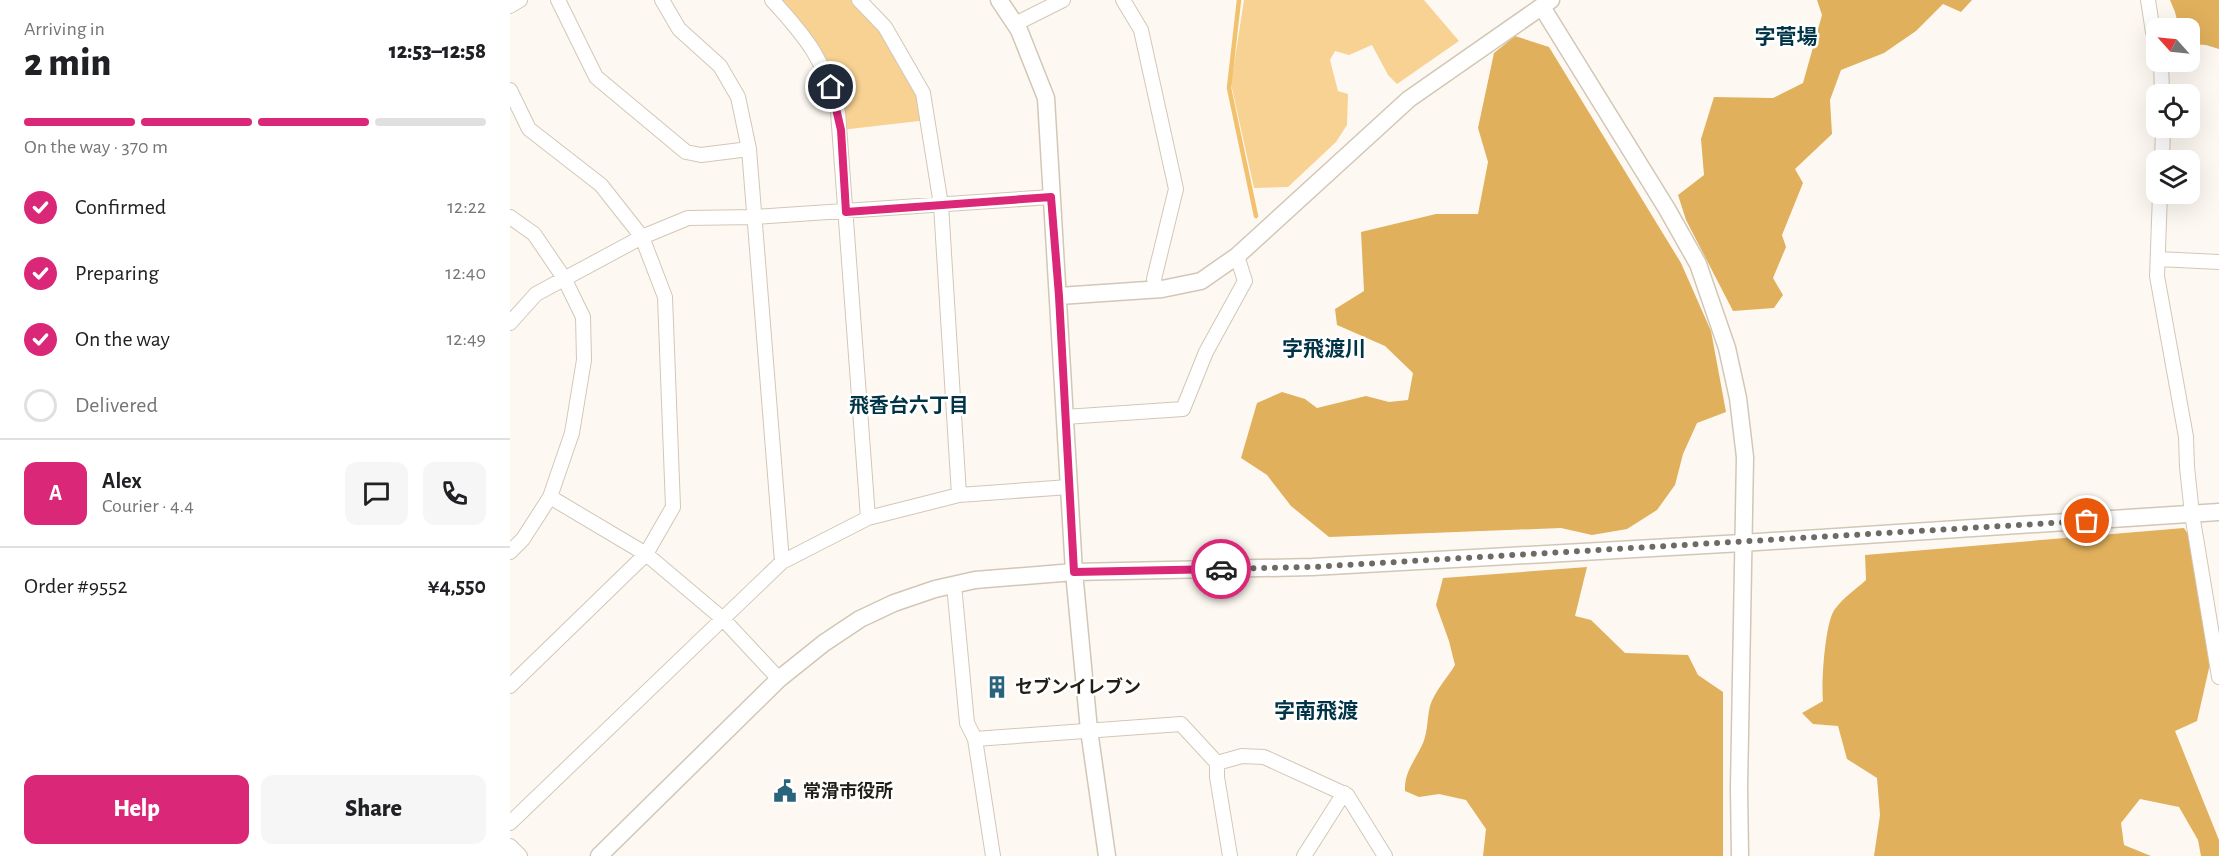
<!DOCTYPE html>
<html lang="en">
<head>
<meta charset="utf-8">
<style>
  :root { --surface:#fff; --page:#f6f6f6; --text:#202124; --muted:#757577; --line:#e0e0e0; --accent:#db2777 }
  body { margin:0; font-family:"Alegreya Sans","Noto Sans JP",sans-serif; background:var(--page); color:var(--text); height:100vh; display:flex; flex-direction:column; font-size:22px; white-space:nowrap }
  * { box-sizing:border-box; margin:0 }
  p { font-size:20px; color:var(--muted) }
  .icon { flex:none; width:33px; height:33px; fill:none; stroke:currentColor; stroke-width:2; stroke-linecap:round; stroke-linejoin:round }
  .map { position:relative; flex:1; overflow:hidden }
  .drawer { display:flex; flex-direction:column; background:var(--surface); width:510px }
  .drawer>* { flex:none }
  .needle { width:39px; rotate:297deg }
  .tools { position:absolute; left:1636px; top:18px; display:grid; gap:12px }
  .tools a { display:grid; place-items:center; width:54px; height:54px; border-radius:12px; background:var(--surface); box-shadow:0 6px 24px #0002; font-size:30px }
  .pin { position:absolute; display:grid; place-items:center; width:51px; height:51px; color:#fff; margin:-26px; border:3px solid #fff; border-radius:50%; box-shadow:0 2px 6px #0007 }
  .courier { position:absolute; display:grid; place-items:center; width:60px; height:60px; margin:-30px; border:4px solid #db2777; border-radius:50%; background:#fff; color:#222; box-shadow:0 2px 8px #0007 }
  .summary em { font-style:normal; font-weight:800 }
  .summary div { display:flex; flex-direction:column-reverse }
  .summary { display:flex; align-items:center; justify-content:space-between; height:102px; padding:0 24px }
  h1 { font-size:39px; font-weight:800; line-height:45px }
  .bar { display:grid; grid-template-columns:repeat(4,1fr); gap:9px 6px; align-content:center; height:72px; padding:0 24px }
  .bar i { height:8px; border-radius:4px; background:var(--line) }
  .bar .selected { background:var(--accent) }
  .bar p { grid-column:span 4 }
  .line { display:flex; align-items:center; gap:15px; padding:0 24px; border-top:2px solid var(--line) }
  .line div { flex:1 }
  .round { display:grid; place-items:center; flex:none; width:63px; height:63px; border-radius:12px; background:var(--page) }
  ol { padding:0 24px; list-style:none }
  li { display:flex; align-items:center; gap:18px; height:66px }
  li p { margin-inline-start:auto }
  li .icon { padding:6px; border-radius:50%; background:var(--accent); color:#fff; stroke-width:4 }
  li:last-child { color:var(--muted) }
  li i { width:33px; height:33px; border:3px solid var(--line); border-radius:50% }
  .primary-button { display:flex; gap:12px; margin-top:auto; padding:12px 24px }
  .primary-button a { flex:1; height:69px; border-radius:12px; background:var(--accent); color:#fff; font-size:24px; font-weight:800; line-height:69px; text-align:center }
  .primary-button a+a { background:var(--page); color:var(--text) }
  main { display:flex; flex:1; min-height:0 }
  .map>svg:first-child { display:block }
</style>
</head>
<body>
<main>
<section class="drawer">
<div class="summary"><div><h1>2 min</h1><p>Arriving in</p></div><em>12:53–12:58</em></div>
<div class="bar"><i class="selected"></i><i class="selected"></i><i class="selected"></i><i></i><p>On the way · 370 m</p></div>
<ol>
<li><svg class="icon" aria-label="check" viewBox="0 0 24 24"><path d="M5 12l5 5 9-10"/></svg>Confirmed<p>12:22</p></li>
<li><svg class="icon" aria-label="check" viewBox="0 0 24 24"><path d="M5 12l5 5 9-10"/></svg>Preparing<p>12:40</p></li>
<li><svg class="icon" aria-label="check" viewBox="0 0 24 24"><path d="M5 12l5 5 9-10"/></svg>On the way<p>12:49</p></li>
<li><i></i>Delivered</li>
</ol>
<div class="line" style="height:108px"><b class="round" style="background:var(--accent);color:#fff">A</b><div><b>Alex</b><p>Courier · 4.4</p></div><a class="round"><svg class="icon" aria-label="chat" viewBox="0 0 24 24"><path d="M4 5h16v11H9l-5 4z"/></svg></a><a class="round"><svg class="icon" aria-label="phone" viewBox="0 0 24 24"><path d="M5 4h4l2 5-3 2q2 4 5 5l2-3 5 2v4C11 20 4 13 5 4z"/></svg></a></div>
<div class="line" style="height:78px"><div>Order #9552</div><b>¥4,550</b></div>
<div class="primary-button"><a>Help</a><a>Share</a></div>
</section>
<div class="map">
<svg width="1709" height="856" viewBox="0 0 1709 856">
  <rect width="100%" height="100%" fill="#fdf9f2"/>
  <path fill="#f8d292" d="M262,0H349L413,93L418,120L331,130L321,87Z
    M734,0H914L949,41L887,84L878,75L862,45L839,55L825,51L820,60L828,91L838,94L837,125L826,142L778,187L744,188L721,84Z"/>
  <path fill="#e0b05c" d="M1307,0H1462L1451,12L1433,4L1406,31L1374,53L1331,70L1320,100L1322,134L1285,169L1293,183L1272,235L1276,247L1263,278L1273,295L1264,308L1223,311L1176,220L1168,195L1194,175L1191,139L1204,97L1263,98L1293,83L1312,15Z
    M1660,0H1709V49L1696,45L1680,44V28H1669L1665,12Z
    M1005,36L1039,47L1171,263L1201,331L1216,412L1187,423L1173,454L1165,485L1147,510L1117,529L1082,535L1051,528L819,537L781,506L757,475L731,458L747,403L772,392L795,399L807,408L856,396L879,402L898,400L903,373L875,346L827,325L825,309L854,291L851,232L926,214H968L978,162L968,128L984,53Z
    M1674,528L1678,534L1700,664L1687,721L1665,731L1709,840V856H1691L1688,840L1669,807L1630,799L1611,823L1614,845L1641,856H1364L1370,815L1367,778L1337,759L1328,726L1303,724L1292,713L1313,701C1311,684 1315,621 1325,609C1333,598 1346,589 1356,580L1355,555Z
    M1077,567L1065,616L1081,620L1115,653L1178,655L1188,675L1213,692V856H973L976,829L956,800L929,794L909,797L895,791C894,772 905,761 913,743C918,731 917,718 920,706C924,692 938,677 945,665L939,641L926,605L933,578Z"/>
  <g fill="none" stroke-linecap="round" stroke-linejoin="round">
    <path stroke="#f1c16d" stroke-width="4.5" d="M729,0L719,88L746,216"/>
    <g stroke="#d2c7b6" stroke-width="16">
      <path id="minor" d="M48,0L86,77L176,152L191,155L239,149
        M152,0L169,29L210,66L228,97L239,149L272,562
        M262,0C298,39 314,60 328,112L358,518
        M349,0L375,27L413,93L431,205L449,495
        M613,0L631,30L666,189L644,279L646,289
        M1638,0L1643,32L1647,39
        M0,6L10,0
        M505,24L553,0
        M1651,62L1652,94
        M0,90L19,129L91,185L132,237L155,297L163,507L136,554L0,686
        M1652,160L1653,128
        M1650,194L1647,276L1676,437L1677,467L1682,514L1709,677
        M0,217L24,234L54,278L73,317L74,360L62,433L40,497L13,539L0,552
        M1648,259L1709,262
        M0,323L26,294L132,237L178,218L244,217L541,197
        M555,417L673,409L696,352L735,281L727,256
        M40,497L136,554L213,619L269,679
        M444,585L457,723L465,739
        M707,763V777L720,856
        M0,823L272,562L358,518L449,495L559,487
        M0,846L10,856
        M483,856L465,739L671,724L707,763L732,756L754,757L837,795L875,856
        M794,856L834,793"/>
    </g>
    <g stroke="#d2c7b6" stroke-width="19">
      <path id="tertiary" d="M489,0L509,30L536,98L564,572L579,730L597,856
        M1032,7L1157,209L1188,264L1217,348L1228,398L1235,457L1229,788L1230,856
        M549,296L652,289L691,281L727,256L899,99L1041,0
        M89,856L269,679L314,643L350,619L384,603L425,589L465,580L564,572L802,567L1232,543L1709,512"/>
    </g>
    <use href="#minor" stroke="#fff" stroke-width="14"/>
    <use href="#tertiary" stroke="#fff" stroke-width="16"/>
  </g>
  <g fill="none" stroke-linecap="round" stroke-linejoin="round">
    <path stroke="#6f6b64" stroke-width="6" stroke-dasharray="0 10.8" d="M711,569L802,567L1577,521"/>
    <path stroke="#db2777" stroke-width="8" d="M321,87L331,130L336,212L541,197L549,296L564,572L711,569"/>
  </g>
  <defs>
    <g id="building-bare" transform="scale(1.8)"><path d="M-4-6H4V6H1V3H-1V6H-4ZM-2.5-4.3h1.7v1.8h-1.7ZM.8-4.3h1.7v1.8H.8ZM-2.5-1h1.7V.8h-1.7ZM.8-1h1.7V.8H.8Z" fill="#2a637c" stroke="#fff" stroke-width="2.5" paint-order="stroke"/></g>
    <g id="civic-bare" transform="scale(1.8)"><path d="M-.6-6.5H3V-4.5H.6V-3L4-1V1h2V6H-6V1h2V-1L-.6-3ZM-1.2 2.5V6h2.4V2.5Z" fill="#2a637c" stroke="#fff" stroke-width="2.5" paint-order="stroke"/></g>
  </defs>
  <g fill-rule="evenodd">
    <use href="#building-bare" x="487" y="687"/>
    <use href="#civic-bare" x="275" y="791"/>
  </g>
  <g text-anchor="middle" stroke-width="5" stroke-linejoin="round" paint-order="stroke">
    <g font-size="18" font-weight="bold" fill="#221e18" stroke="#fff" text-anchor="start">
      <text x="505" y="693">セブンイレブン</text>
      <text x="293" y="797">常滑市役所</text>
    </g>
    <g font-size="20" font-weight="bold" fill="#013447" stroke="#fff">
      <text x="399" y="412">飛香台六丁目</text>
    </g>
    <g font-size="21" font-weight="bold" fill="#013447" stroke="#fff">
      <text x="1276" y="44">字菅場</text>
      <text x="814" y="356">字飛渡川</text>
      <text x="806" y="718">字南飛渡</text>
    </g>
  </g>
</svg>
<div class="tools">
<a><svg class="needle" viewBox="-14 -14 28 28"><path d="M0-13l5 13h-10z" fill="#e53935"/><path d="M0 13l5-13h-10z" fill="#757577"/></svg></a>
<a><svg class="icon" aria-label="locate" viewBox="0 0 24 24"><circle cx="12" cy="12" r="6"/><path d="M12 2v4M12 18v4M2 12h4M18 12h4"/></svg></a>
<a><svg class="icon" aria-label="layers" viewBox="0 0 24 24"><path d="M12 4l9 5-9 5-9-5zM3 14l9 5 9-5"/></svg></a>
</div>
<div class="pin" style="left:1577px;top:521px;background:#ea580c"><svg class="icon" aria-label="bag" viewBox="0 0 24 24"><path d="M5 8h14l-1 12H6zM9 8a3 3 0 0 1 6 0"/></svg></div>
<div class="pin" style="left:321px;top:87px;background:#1f2937"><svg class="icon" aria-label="home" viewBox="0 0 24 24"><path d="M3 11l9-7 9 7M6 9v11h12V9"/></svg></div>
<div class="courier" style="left:711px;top:569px"><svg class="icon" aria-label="car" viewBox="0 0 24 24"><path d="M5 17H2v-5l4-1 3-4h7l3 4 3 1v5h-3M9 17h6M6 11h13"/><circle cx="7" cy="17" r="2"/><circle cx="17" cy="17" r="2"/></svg></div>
</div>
</main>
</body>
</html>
